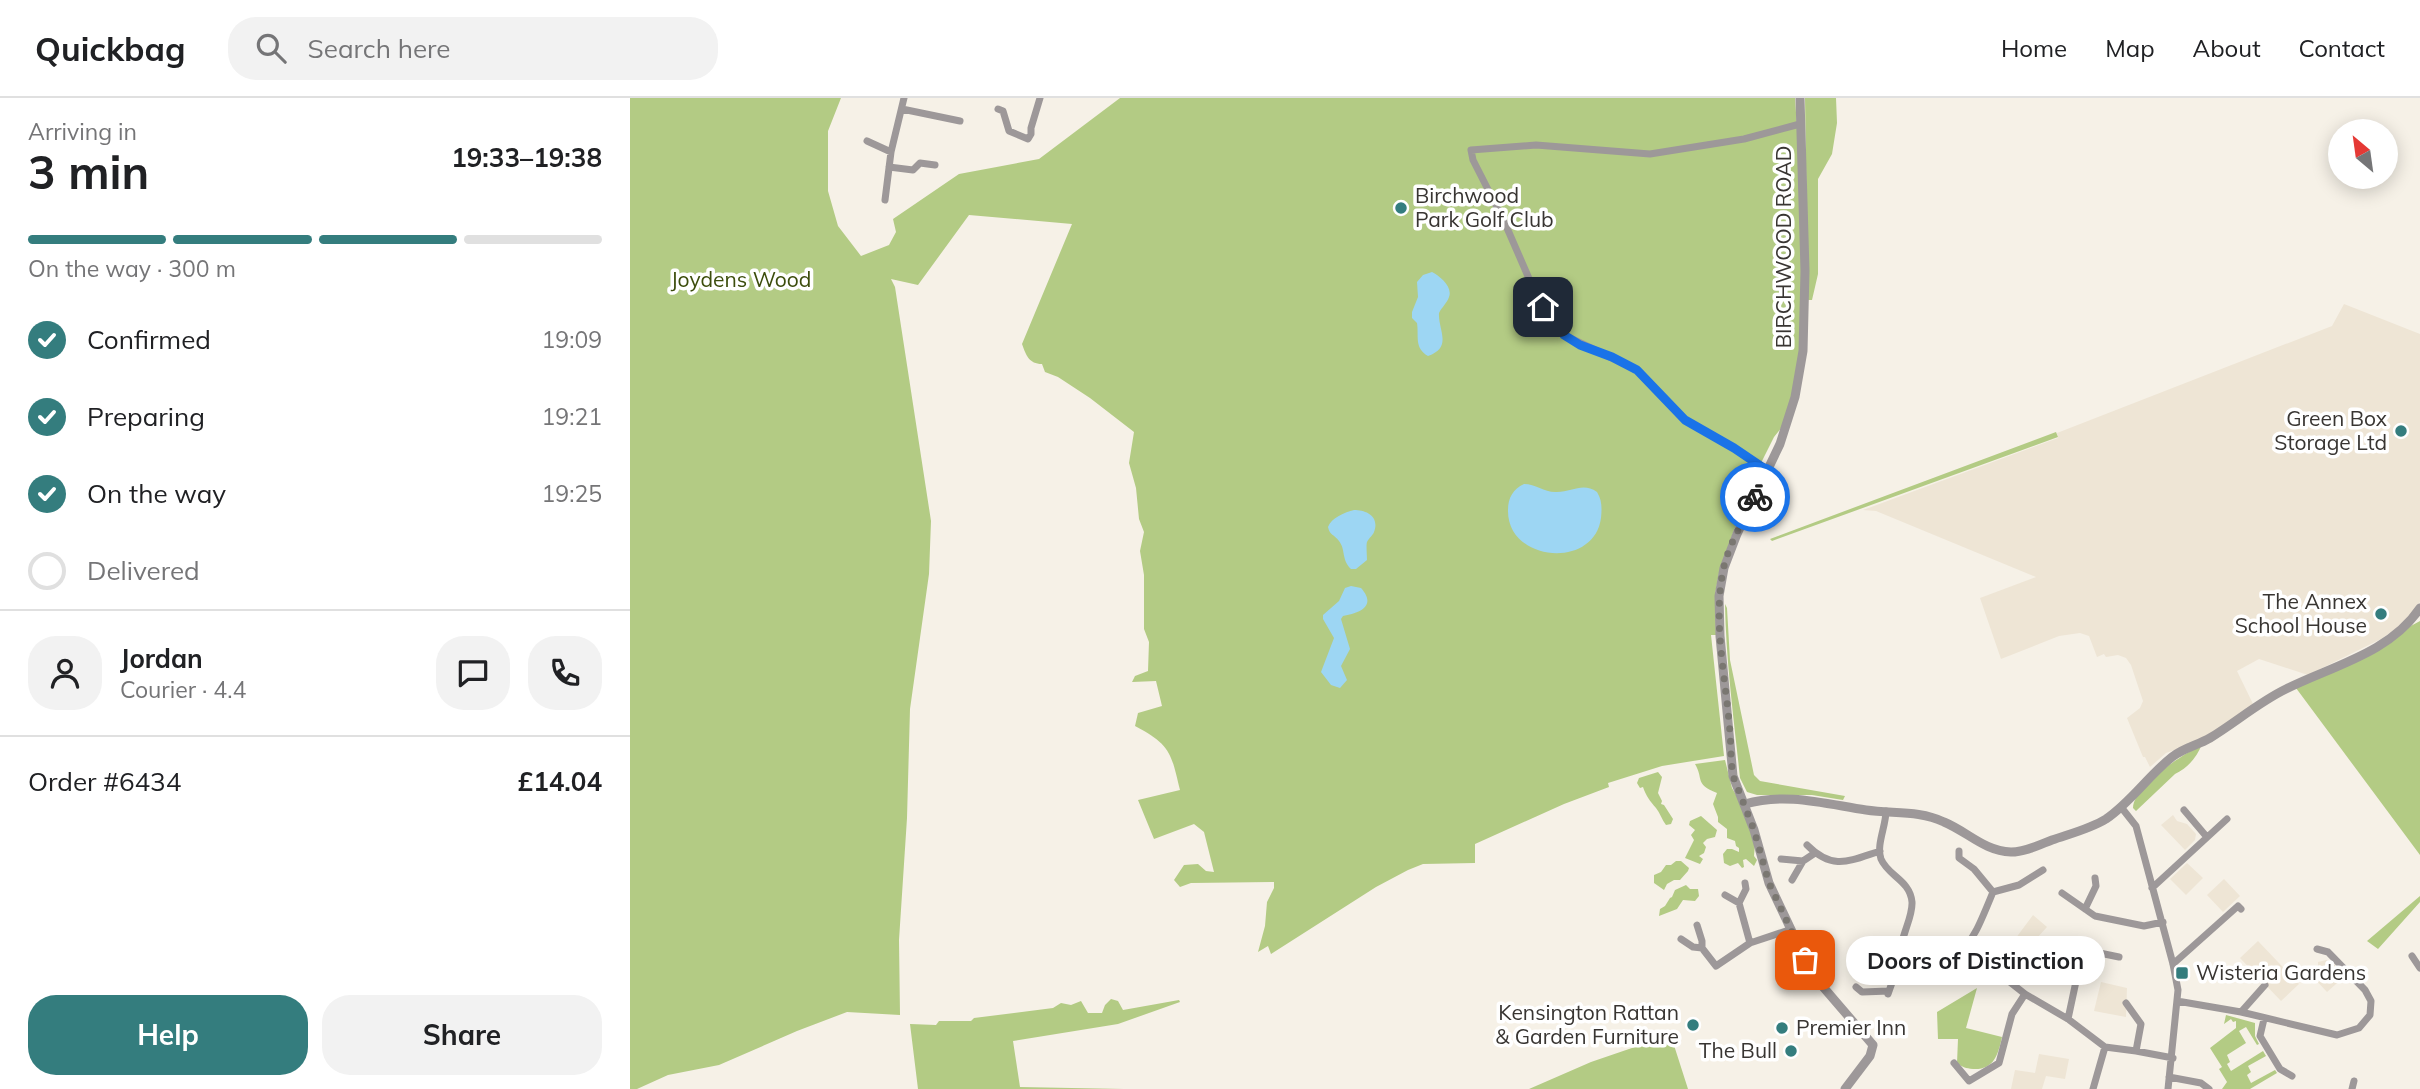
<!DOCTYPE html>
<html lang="en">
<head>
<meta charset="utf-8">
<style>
  :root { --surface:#fff; --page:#f2f2f2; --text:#202124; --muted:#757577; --line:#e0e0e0; --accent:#347d7e }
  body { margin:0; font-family:Mulish,sans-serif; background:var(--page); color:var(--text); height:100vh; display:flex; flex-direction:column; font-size:26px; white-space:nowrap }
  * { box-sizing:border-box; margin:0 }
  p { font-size:23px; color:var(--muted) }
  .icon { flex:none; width:38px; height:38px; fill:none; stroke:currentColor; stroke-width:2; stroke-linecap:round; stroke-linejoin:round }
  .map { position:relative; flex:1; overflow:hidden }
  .sheet { display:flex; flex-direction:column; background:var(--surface); width:630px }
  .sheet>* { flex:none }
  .needle { width:46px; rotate:331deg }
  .buttons { position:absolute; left:1698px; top:21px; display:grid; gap:14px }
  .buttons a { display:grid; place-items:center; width:70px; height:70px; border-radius:50%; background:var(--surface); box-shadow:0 4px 18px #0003; font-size:35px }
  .pin { position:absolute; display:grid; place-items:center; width:60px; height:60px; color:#fff; margin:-30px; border-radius:14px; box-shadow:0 4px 10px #0006 }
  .courier { position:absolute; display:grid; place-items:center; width:70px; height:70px; margin:-35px; border:5px solid #1a73e8; border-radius:50%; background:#fff; color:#222; box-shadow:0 2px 9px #0007 }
  .bubble { position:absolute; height:49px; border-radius:24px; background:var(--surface); box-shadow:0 4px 18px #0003; font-size:23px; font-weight:700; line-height:49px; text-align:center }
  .headline em { font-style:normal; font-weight:700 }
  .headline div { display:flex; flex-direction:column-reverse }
  .headline { display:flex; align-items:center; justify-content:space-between; height:119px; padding:0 28px }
  h1 { font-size:46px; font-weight:700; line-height:52px }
  .bar { display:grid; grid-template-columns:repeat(4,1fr); gap:10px 7px; align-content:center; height:84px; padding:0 28px }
  .bar i { height:9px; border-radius:5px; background:var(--line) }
  .bar .selected { background:var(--accent) }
  .bar p { grid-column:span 4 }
  .line { display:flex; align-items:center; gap:18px; padding:0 28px; border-top:2px solid var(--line) }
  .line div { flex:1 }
  .round { display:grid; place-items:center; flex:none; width:74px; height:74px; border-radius:28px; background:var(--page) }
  ol { padding:0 28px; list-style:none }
  li { display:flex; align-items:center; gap:21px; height:77px }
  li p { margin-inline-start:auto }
  li .icon { padding:7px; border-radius:50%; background:var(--accent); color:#fff; stroke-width:4 }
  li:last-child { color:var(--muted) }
  li i { width:38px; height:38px; border:4px solid var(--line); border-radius:50% }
  .primary-button { display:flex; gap:14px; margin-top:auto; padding:14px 28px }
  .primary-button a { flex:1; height:80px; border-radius:28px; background:var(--accent); color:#fff; font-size:28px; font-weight:700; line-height:80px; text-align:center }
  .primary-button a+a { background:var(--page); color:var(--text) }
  header { display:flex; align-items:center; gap:42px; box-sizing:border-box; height:98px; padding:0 35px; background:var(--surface); border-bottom:2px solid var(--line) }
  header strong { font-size:33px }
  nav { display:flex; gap:38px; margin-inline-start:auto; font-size:24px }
  .search { width:490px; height:63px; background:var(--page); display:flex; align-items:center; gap:18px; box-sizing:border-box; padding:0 24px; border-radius:28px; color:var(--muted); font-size:26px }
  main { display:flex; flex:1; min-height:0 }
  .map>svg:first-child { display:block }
</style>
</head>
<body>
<header>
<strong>Quickbag</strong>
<div class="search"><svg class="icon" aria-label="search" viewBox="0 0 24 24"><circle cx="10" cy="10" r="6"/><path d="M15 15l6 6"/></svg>Search here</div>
<nav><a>Home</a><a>Map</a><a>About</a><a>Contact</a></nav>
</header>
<main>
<section class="sheet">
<div class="headline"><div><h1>3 min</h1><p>Arriving in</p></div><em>19:33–19:38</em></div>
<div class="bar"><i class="selected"></i><i class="selected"></i><i class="selected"></i><i></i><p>On the way · 300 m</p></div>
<ol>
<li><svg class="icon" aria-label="check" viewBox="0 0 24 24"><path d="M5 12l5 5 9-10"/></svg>Confirmed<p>19:09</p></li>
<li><svg class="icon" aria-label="check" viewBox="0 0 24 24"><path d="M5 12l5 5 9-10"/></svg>Preparing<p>19:21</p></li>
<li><svg class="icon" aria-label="check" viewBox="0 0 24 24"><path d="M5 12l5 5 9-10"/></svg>On the way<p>19:25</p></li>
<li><i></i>Delivered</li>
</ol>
<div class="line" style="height:126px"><a class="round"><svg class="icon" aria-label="person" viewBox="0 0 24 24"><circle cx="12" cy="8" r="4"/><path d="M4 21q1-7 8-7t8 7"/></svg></a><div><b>Jordan</b><p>Courier · 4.4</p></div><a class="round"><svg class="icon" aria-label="chat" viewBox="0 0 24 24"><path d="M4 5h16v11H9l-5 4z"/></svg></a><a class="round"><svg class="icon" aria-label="phone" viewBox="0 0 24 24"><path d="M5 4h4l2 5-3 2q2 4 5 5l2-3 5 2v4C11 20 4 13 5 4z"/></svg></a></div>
<div class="line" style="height:91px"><div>Order #6434</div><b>£14.04</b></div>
<div class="primary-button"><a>Help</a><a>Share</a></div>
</section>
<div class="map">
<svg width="1790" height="991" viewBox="0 0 1790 991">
  <rect width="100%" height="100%" fill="#f6f1e7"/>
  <path fill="#eee5d5" d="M1714,206L1790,236V504L1774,525L1751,541L1678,577L1629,561L1607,573L1624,608L1572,642L1536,655L1520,669L1515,659H1513L1497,620L1510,610L1513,603L1501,567L1496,560L1488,557L1476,559L1474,556L1467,559L1459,538L1450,535L1429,538L1371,561L1350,500L1406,479L1246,413L1233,412L1428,340L1427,335L1702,228Z
    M1543,717L1547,723L1557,726L1566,736L1565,742L1555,752L1531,727Z
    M1557,765L1573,780L1556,797L1540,781Z
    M1594,781L1610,798L1593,814L1577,797Z
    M1403,817L1417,829L1407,840L1413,844L1399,861H1394L1383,876L1368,864Z
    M1628,843L1669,886L1651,903L1610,860Z
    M1696,862L1703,865L1715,878L1697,894L1681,877L1688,871V864Z
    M1471,884L1497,890L1496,919L1464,913Z
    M1409,956L1439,961L1435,981L1416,978L1412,991H1381L1385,972L1405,975Z"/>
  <path fill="#b3cb84" d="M0,0H211L198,33V93L208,128L231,158L259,147L266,134L263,121L329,76L409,61L490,0H1165L1173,115L1175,222L1160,319L1144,339L1131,365L1122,362L1130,375L1104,432L1089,475L1085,496L1086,537H1081L1094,658L1032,668L978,685L979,689L934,706L845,746V765L793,766L778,772L746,789L641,856L638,848L628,854L635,828L637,804L644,790V784L561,785L550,789L544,782L554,767L568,766L576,773L584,774L574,734L564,726L524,741L508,702L550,692C541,655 541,647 505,628L508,615L532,608L526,583L502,584L505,578L518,573L519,544L514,531V477L510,453L514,434L509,421L506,390L499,365L504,334L460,300L428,279L415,274L412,266C399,266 396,257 392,246L442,126L339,117L288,187L261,181L265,189L301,423L299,476L280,611L277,720L269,842L270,917L217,914L167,933L89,967L38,977L7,991H0Z
    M1175,0H1206L1207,25L1202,56L1188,81V176L1182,202H1178Z
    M1426,334L1428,339L1142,443L1140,441Z
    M1095,506L1097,510L1100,562L1124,677L1130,683L1215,698L1213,702L1182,697H1127L1117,694L1110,680C1104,622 1096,564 1095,506Z
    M1790,523V757L1666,590Z
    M1572,646C1567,659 1558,670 1545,676L1506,713L1503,710C1504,687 1553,657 1572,646Z
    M1095,662L1102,690L1113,709L1125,746L1124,758L1127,762L1124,768L1116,761L1113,762L1114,769L1112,770L1108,765L1100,768L1094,765L1093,756L1097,751H1102L1109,754V750L1106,748L1105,743L1097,740V731L1088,724V719L1083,706L1087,695C1064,686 1074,681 1065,666Z
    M1028,674L1032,679L1028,695L1032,703L1031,706L1034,707L1043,721L1041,726L1036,727C1032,722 1030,715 1026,710C1020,703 1016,698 1013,689L1010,690L1007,685L1009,680Z
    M1071,718L1087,732L1085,739L1077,741L1073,745L1076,749L1074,755L1069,758L1073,761L1070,766L1055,760L1064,742L1061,737L1065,732L1059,727L1060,723Z
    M1046,763H1051L1059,770L1058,773L1050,782H1044L1037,786L1034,792L1024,785V777L1031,774L1036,767H1041Z
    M1056,787L1060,791H1068L1069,798L1065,803L1053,802L1047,811L1029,818L1030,811L1035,808L1040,800L1042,799L1045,792Z
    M1790,798V804L1748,851L1737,843Z
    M1347,890L1336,930L1372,939C1368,957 1364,972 1343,971C1335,970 1334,970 1327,965L1328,941H1308L1307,914Z
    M481,901L488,903L493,912L549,902L550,904L488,926L383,943L390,989L494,991H288L280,926L306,927L309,923H341L344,920L423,910L431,905L441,907L451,903L458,915H472L475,907Z
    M1596,917L1625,925V938L1629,946L1627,947L1616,929L1609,933L1616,945L1597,957L1600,964L1597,966L1601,973L1633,953L1636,958L1618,968L1621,974L1617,977L1621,985L1645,972L1647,975L1620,991H1592L1597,984L1589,971L1592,969L1580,950L1606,930V923L1603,924L1601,921L1594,926Z
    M1037,938L1042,941L1058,991H899L961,964Z"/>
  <path fill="#9dd6f3" d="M802,174C810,178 823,189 819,199C817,205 812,209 809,215C808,232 823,249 798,258C784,250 789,238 787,225L782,220V214L788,199L787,184L793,177Z
    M894,386C906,386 915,395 927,394C942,394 953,384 967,394C972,402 972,410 971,420C964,472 877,464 878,412C878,400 883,391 894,386Z
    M724,412C736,412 750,418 744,434C743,437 739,440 737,444C736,447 737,457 737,462L726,471H721C711,461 716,452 709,443C704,436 700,438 698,429C701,420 715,414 724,412Z
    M721,488L731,490C747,508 730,515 713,518L711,521L720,551L711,568L717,582L710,590L701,587L691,574L704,540L693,521V517L709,503L715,490Z"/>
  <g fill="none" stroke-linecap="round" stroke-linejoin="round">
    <path stroke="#9d9899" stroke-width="7" d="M272,11L330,23
      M368,11L373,13L379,33L398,41L401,36V30L410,0
      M237,43L261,54
      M259,69L283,72L290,65L305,67
      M255,102L261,54L274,0
      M1138,373L1104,350L1055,322L1007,272L934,237L904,192L874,123L843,62L841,52L906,47L1020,56L1114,41L1170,26
      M1491,709L1506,728L1543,866L1548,892L1538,991
      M1554,712L1576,738
      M1256,713C1256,728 1246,747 1251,761C1258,778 1280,782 1282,804C1283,821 1269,839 1270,862C1337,864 1339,852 1363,794L1389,787L1413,772
      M1177,747C1203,773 1219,763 1250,753
      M1329,753V760L1344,771L1363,794
      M1151,761L1173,763L1185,755
      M1162,782L1173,763
      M1522,790L1597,721
      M1432,795L1465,818L1514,828L1533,824
      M1095,797L1109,805L1120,845
      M1109,805L1116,791L1115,785
      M1455,811L1466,788L1465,780
      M1067,827L1072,843V850
      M1051,841L1063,849L1072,850L1086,868L1120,845L1159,832
      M1782,858L1790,870
      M1543,866L1608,808L1611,811
      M1376,870L1371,877L1395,896L1438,921L1475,949L1506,953L1543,960
      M1226,889L1232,894L1259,893
      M1258,896L1270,862
      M1547,903L1611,914L1707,937L1729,930L1740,917L1741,903L1735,892L1698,854L1687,851
      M1496,905L1511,926L1506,953
      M1611,914L1635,887
      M1438,921L1448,874L1445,854L1455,852L1489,859
      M1634,921L1630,938L1650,971L1662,978
      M1324,965L1339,983L1369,965L1382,916L1395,896
      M1539,979L1571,985L1579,991
      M1463,991L1475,949
      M1722,991L1724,983"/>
    <path stroke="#9d9899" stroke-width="9" d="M1170,0L1175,173L1173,253L1165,299L1150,346L1107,436L1094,470L1089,498L1090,538L1103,678L1124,732L1139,785L1182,876L1243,947L1240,958L1215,991
      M1115,706C1155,694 1196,706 1236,712C1263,716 1289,712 1314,724C1338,734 1354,753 1381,754C1395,754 1409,747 1422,742C1439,736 1460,731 1476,721C1501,704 1518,678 1542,659C1553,650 1568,647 1580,640C1605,625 1629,604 1656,591C1702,568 1760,555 1790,510"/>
  </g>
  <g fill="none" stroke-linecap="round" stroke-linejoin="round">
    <path stroke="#7a7771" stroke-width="7" stroke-dasharray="0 12.6" d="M1125,399C1114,422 1098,447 1093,473C1081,535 1101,598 1101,661L1103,678L1124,732L1139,785L1175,862"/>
    <path stroke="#1a73e8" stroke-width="9" d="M913,209L934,237L950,247L982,259L1007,272L1055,322L1104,350L1138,373L1125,399"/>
  </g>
  <g fill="#347d7e" stroke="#fff" stroke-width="2.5">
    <circle cx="771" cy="110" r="7"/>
    <circle cx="1771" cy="333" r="7"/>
    <circle cx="1751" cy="516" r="7"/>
    <rect x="1545" y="868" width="14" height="14" rx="3.5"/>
    <circle cx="1063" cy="927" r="7"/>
    <circle cx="1152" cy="930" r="7"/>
    <circle cx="1161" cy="953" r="7"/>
  </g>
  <g text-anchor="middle" stroke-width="7" stroke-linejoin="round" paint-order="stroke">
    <g font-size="21" fill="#383532" stroke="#fff" text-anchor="end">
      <text x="785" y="105" text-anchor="start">Birchwood<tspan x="785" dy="24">Park Golf Club</tspan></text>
      <text x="1757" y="328">Green Box<tspan x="1757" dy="24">Storage Ltd</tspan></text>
      <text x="1737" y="511">The Annex<tspan x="1737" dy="24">School House</tspan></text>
      <text x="1566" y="882" text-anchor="start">Wisteria Gardens</text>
      <text x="1049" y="922">Kensington Rattan<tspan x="1049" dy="24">&amp; Garden Furniture</tspan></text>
      <text x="1166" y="937" text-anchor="start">Premier Inn</text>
      <text x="1147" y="960">The Bull</text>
    </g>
    <g font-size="21" fill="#383532" stroke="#fff">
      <text transform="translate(1154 149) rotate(-90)" y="7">BIRCHWOOD ROAD</text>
    </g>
    <g font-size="21" fill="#3c4d0c" stroke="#fff">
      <text x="111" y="189">Joydens Wood</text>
    </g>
  </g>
</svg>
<div class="buttons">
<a><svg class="needle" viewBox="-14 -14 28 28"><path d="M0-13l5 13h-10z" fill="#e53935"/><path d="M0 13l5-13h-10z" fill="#757577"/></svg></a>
</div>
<div class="pin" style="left:1175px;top:862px;background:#ea580c"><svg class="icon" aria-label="bag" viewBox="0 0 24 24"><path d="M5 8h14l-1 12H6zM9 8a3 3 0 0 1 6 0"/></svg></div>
<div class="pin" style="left:913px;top:209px;background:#1f2937"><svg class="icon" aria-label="home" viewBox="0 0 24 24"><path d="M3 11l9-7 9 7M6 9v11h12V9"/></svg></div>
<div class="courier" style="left:1125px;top:399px"><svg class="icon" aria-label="bike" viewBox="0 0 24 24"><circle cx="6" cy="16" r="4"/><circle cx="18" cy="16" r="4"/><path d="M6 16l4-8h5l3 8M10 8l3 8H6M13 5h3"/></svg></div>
<div class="bubble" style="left:1216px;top:838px;width:259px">Doors of Distinction</div>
</div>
</main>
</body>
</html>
